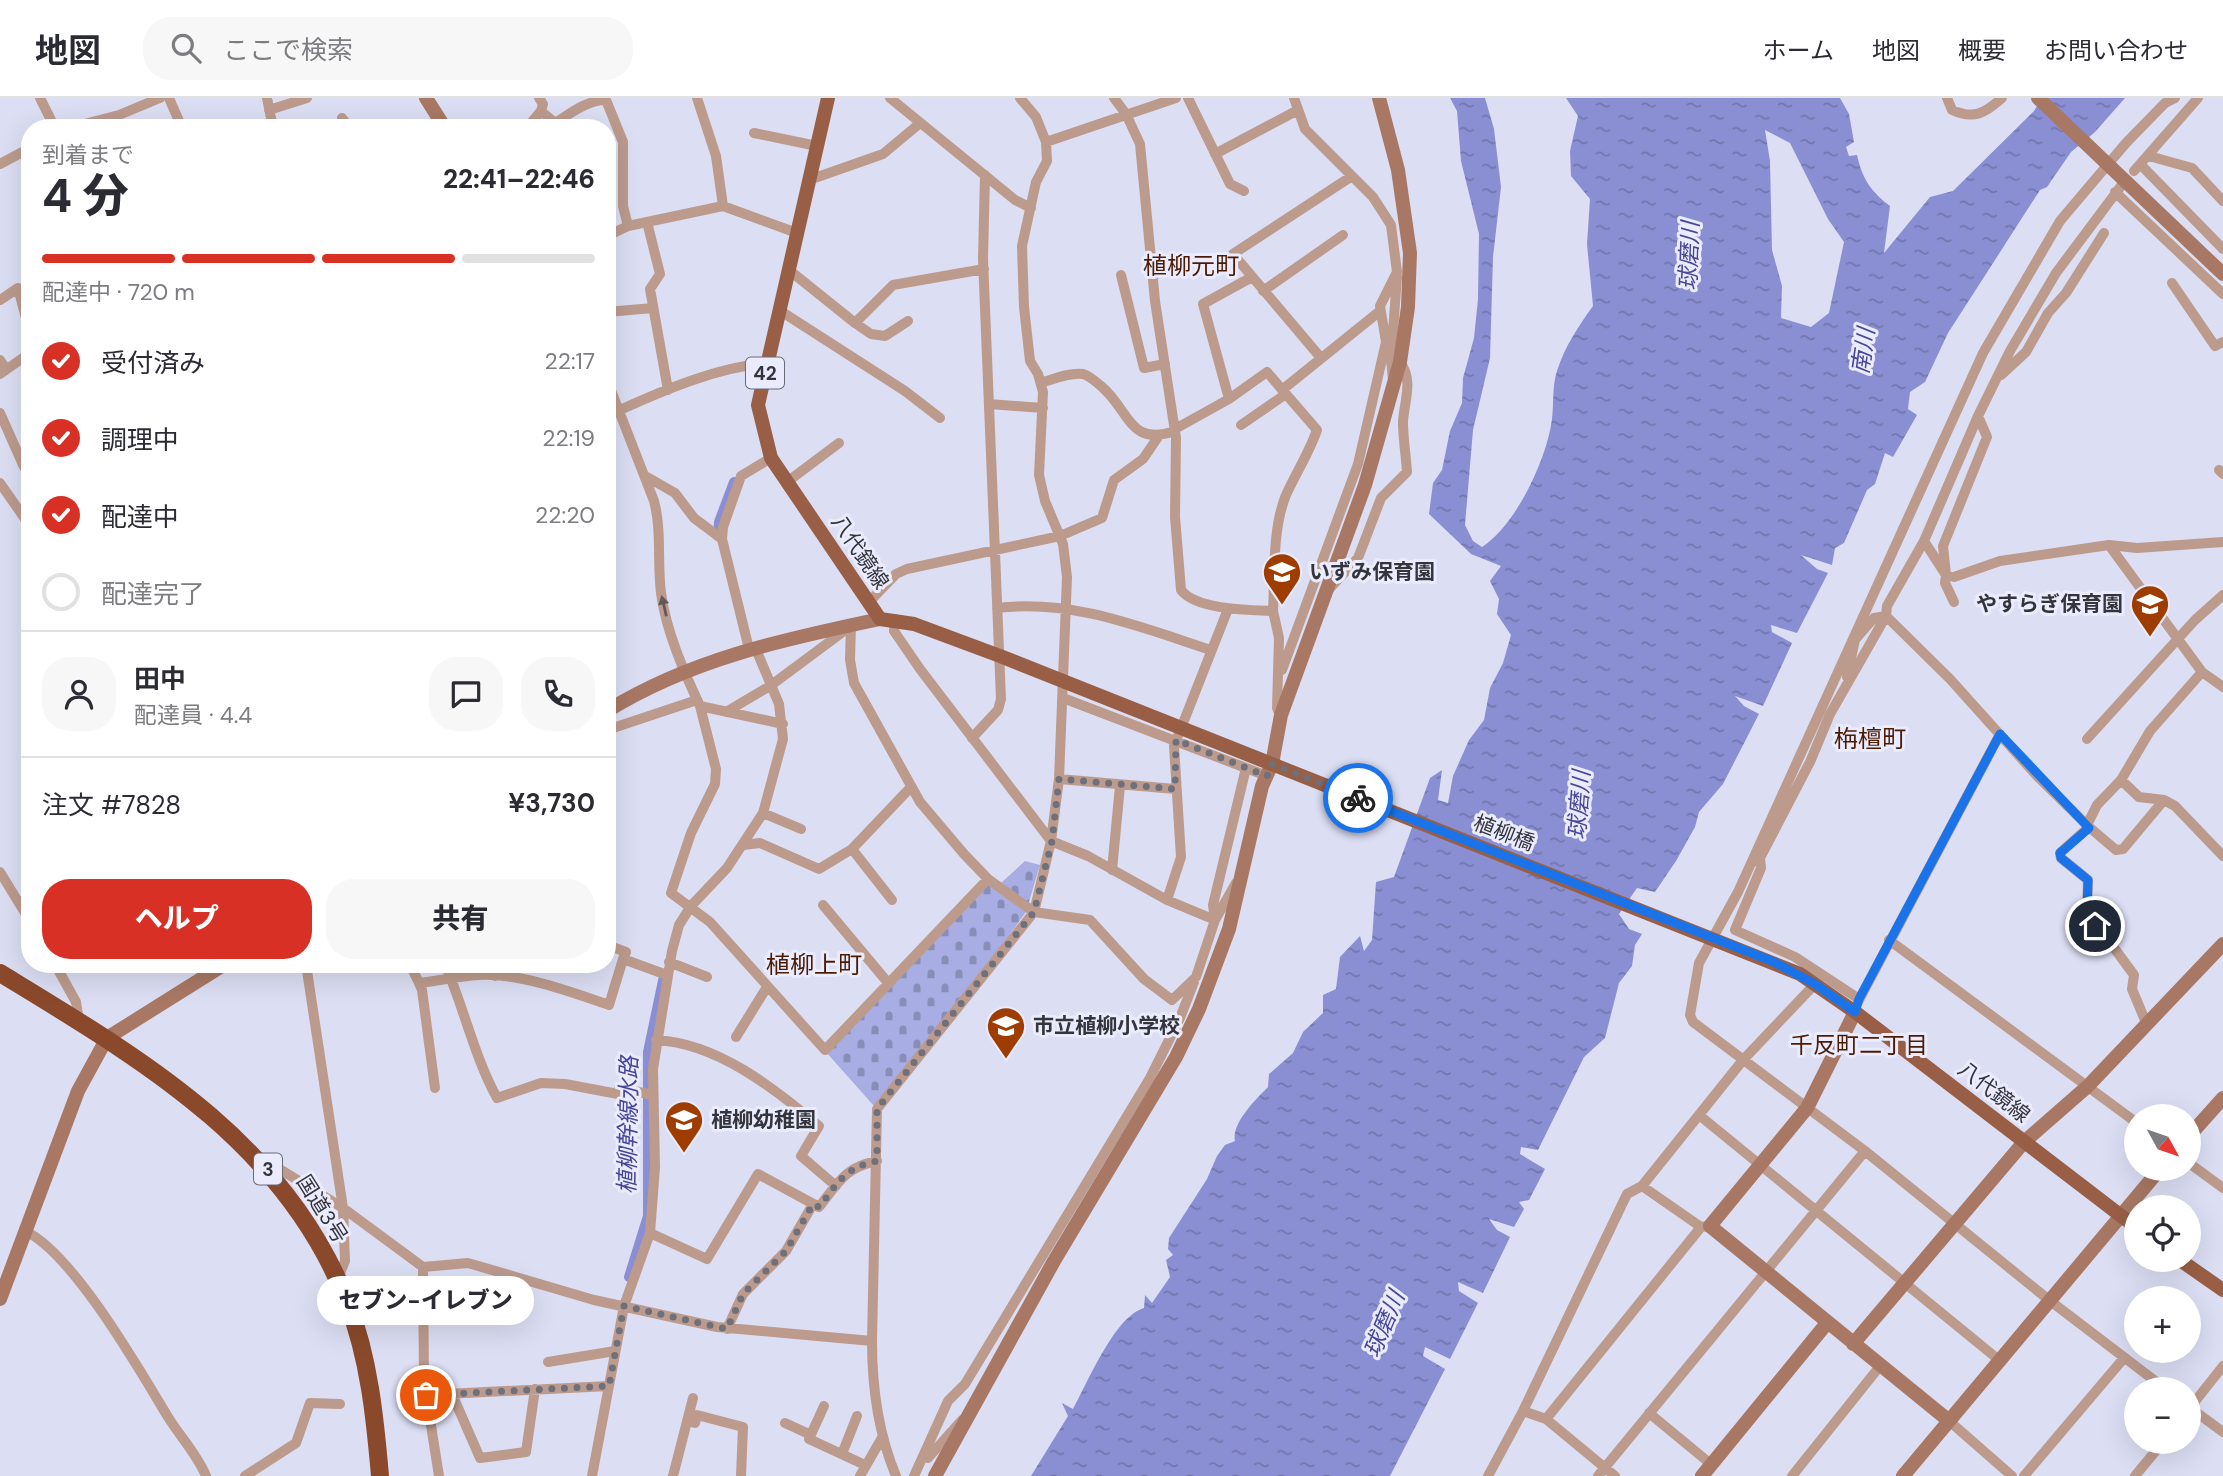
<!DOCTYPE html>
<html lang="ja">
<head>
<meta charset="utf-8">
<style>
  :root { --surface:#fff; --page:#f7f7f7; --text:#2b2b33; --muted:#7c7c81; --line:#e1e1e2; --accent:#d93025 }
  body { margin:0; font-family:"DM Sans","Noto Sans JP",sans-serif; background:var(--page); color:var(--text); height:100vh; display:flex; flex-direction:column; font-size:26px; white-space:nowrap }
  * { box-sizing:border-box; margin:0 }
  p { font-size:23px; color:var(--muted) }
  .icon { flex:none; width:38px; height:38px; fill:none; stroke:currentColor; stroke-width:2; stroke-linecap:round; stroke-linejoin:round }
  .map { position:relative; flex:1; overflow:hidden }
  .sheet { position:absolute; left:21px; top:21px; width:595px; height:854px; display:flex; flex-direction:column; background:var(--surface); border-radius:28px; box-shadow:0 7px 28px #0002 }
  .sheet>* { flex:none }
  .needle { width:46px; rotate:130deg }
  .tools { position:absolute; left:2124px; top:1006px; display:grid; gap:14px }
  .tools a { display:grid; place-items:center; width:77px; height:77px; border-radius:50%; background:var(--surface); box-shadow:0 7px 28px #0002; font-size:35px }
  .pin { position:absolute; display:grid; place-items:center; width:60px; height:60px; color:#fff; margin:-30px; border:4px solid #fff; border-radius:50%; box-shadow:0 2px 7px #0007 }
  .courier { position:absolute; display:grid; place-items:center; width:70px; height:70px; margin:-35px; border:5px solid #1a73e8; border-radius:50%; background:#fff; color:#222; box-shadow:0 2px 9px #0007 }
  .bubble { position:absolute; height:49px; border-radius:24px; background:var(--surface); box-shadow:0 7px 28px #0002; font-size:23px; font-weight:800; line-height:49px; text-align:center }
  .overview em { font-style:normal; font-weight:800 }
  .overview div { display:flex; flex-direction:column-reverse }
  .overview { display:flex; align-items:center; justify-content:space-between; height:119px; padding:0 21px }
  h1 { font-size:46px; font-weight:800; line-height:52px }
  .bar { display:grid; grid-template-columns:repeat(4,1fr); gap:10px 7px; align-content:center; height:84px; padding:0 21px }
  .bar i { height:9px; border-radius:5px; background:var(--line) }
  .bar .active { background:var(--accent) }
  .bar p { grid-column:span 4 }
  .line { display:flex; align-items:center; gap:18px; padding:0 21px; border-top:2px solid var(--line) }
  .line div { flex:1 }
  .round { display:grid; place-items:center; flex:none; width:74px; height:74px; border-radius:28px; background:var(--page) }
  ol { padding:0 21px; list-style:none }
  li { display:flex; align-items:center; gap:21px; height:77px }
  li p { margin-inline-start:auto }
  li .icon { padding:7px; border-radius:50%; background:var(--accent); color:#fff; stroke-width:4 }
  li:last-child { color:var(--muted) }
  li i { width:38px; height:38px; border:4px solid var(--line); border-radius:50% }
  .primary-button { display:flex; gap:14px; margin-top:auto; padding:14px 21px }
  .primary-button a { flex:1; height:80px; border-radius:28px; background:var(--accent); color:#fff; font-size:28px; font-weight:800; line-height:80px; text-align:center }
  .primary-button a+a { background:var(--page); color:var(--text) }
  header { display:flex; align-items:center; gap:42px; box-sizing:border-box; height:98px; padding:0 35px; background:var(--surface); border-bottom:2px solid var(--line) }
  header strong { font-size:33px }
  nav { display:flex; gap:38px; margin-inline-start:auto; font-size:24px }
  .search { width:490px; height:63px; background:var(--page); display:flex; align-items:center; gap:18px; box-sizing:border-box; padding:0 24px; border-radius:28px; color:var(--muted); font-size:26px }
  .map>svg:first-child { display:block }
</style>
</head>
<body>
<header>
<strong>地図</strong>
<div class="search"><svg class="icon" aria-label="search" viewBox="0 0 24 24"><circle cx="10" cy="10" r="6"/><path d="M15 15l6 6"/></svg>ここで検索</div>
<nav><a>ホーム</a><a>地図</a><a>概要</a><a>お問い合わせ</a></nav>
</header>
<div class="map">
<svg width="2223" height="1378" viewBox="0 0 2223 1378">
  <defs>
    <pattern id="cemetery-stones" width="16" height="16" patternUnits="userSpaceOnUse" patternTransform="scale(1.75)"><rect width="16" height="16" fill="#a8ade3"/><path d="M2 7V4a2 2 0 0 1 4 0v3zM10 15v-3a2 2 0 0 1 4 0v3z" fill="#898eb9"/></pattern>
    <pattern id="water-ripples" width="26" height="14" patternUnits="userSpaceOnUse" patternTransform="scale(1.75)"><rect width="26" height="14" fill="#8a8fd3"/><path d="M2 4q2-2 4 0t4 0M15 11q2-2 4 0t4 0" fill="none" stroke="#7176ac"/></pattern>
  </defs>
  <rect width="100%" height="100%" fill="#dcdef4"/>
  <path fill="url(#cemetery-stones)" d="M1025,763L1040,767L1026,814L972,888L874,1008L826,954L987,785H1001Z"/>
  <path fill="url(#water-ripples)" fill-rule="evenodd" d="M1450,0H1485L1494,31L1501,89L1493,159L1490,260L1473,332L1465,427L1473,443L1482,449C1516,427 1547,361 1552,321C1554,305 1552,288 1557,273C1565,248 1578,229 1593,208L1587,146L1590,101L1571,78L1570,53L1578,18L1566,0H1840L1849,16L1854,44L1846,49L1849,58L1857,57C1862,80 1871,94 1890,108L1884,155L1930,99L1953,93L2034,13L2042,0H2125L2095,34L2071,54L2047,89L2040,92L1948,235L1925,284L1910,294L1908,311L1917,317L1893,359L1885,355L1875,386L1867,392L1844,445L1835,450L1832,467L1801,457L1817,471L1828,475L1797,535L1771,527L1772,534L1792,545L1763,608L1735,598L1744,608L1759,616L1723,686L1699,714L1695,729L1676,763L1655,794L1637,790L1619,816L1629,831L1642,836L1635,847L1632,868L1619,885L1605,940L1584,959L1538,1052L1521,1049L1520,1056L1545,1071L1529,1102L1519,1104L1524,1111L1514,1129L1489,1121L1497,1132L1510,1139L1483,1195L1458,1184L1459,1193L1478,1205L1450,1261L1425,1249L1423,1258L1445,1271L1390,1378H1031L1068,1318L1062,1305L1073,1311C1088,1284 1115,1218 1144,1210L1145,1197L1152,1205L1170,1179L1166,1162L1173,1157L1168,1151L1169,1140L1207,1081L1217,1058L1225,1047L1235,1043C1231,1026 1256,1001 1268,989L1269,976L1293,955L1303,934L1323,915V897L1336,891L1340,859L1360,838L1364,853L1372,842L1376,784L1394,779L1430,680L1442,672L1438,702L1448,705L1453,678L1469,642L1484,622L1490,590L1503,565L1511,537L1497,516L1499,501L1490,483L1501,468L1471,456L1429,416L1433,385L1442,372L1450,333L1462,305L1463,280L1474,240L1478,201L1479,136L1461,63L1457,13ZM1765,32L1790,45L1828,121L1844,144L1829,215L1811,229L1781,220L1782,188L1772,152L1770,63Z"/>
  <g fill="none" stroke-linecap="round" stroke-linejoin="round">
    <path stroke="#8a8fd3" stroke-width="10" d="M718,438L719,424L734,384
      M629,1179L648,1118V954L664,878"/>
    <path stroke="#bc9b8d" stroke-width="10" d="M40,0L55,30
      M169,0L182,30
      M267,0L273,30
      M539,0L543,6L541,13L555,25C571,15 587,2 606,2L623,44V108L628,128
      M697,0L716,58L723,108
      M890,0L1015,102L1031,110
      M1114,0L1126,16L1140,46L1155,203L1176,340L1175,419L1181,492C1196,512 1250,512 1273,513L1279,540L1277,610L1280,617
      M1188,0L1230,86L1244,93
      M1947,0L1952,12C1974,22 1985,15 2002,0
      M269,12L307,0
      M342,20L350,30
      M69,30L119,17L160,0
      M527,30L541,13
      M754,35L817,48
      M1046,44L1176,0
      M1215,56L1298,12
      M2149,58L2192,70L2223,103
      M0,66L30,50
      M2140,66L2223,151
      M2134,73L2198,0
      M809,82L883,56L919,26
      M2115,94L2223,196
      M647,124L660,176L650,191L668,292
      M607,138L628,128L723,108L797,135
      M789,172L855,225L893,187L984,171
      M1121,177L1144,270L1165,266
      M2172,185L2215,248L2223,244
      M1263,193L1343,137
      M0,202L18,190L30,235
      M779,212L905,293L940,320
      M607,214L653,210
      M855,225L871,236L885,238L908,223
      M1321,260L1233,156L1352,78
      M0,262L6,271
      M0,276L30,255
      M2001,277L2026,254L2048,215L2066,195L2104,135
      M607,282L654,403C662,433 657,464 661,495C666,533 684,574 700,608L783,626
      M1393,282L1391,262L1397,178
      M1041,285C1054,281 1070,274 1083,276C1090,278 1096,284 1101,288C1130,312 1128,349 1175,333
      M1282,292L1380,213
      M1229,301L1203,206L1252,179
      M989,306L1043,310
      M620,312C664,292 718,269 767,265
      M0,315L24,369L30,372
      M1978,318L1987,339L1943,448L1946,477L1954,479L2000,463L2109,447
      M1241,327L1286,296
      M1175,331L1229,301L1267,274L1317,332C1309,355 1296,375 1286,397C1272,431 1275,477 1273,513
      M2219,372L2223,376
      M647,379L675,395L694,420L722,441
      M787,384L839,345
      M0,385L30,428
      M1924,443L1946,477L1945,485L1954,504
      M2223,444L2137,450L2109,447L2202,574L2223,589
      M1330,490L1358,460L1381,400L1407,374C1406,358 1403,340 1403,324C1404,304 1414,282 1400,264
      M869,504L896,476L907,471L1060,438L1102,420L1114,382L1143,361L1158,339
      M997,510C1073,501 1140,529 1211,552
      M895,521L894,533L920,571L1051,743L1088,758L1167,802L1215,822L1236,785
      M851,527L850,562L854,585L920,704L964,756L988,781L1034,814L1090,822L1144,881L1172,902L1196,879L1215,822L1213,807L1246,670
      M1852,545L1874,520L1886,518
      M749,551L722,441L723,429L741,378L771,360
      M1282,572L1358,366L1386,244L1380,208L1397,174L1391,127L1373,99L1305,31L1294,0
      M1847,579L1855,542
      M1063,600L1267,678
      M700,608L716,671L715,686L691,735L671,795L710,824L825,952L988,781
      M726,614L770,588L848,530
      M607,632L697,602
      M972,640L998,612L1001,601L983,161L985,77
      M2087,641L2195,522L2223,497
      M1059,681L1175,691
      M2121,682L2139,699L2164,702L2175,708L2223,758
      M763,715L801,731
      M2087,727L2038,679L1950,581L1886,518L1887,508L1924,443L1978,318L2010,253L2056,175L2121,88
      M2089,729L2116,752L2123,751L2164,702
      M743,747L760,745L819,771L852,751L911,689
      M852,751L892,802
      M1112,772L1120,688
      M0,774L30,823
      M1167,802L1181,759L1174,648L1228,511
      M823,807L889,886
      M1889,842L2137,1025
      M607,847L626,854L623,861
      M669,864L707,879
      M55,866L76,904L79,923
      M306,866L343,1110L345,1163L337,1183
      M410,866L419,885C438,883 458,878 478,877C517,874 572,894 609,907L623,861L667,877
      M445,866C464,910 474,958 497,1000L541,985L565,986L618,996L619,990L653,997
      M495,878L496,866
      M419,885L422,892L435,990
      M1859,901L1795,859L1735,832L1761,770L1760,760L1810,664L1830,616L1886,518
      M1858,904L2000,636
      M2147,927L2132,891L2134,877L2087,813L2088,782L2061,760L2060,755L2089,729L2087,727L2097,707L2121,682L2150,633L2202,574
      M736,939L767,889
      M656,942C717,945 774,990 819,1028L801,1058L836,1088
      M1699,1017L1999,1262
      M260,1059L343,1110L423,1169L468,1165L594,1202L717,1229L872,1243C872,1289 878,1335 896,1378
      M2189,1065L2223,1090
      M1642,1088L1701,1129
      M25,1133C73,1155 140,1273 168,1319C181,1340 197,1356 206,1378
      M650,1135L707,1161L758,1076L819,1109C838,1085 845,1069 877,1063
      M423,1169L424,1283L439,1378
      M727,1231L743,1196L786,1153L813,1106
      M872,1243L877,1011L1034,814L1051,743L1059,681L1067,479L1063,446L1045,403L1039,377L1043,294L1038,276L1030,263L1024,209L1022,148L1036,84L1047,63L1046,44L1036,19L1020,0
      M548,1264L615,1253
      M2167,1292L2049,1202L1865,1053L1693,924L1690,917L1699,865L1738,794L1983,255L2060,123L2126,45L2165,5L2175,0
      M452,1296L480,1360L526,1354L535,1291
      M426,1297L609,1288
      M824,1308L809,1341L865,1367
      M2189,1309L2223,1334
      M2189,1311L2223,1268
      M1523,1313L1546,1321
      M1649,1315L1712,1367
      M1948,1322L2012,1378
      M687,1323L695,1325L697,1317L743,1329L741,1378
      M785,1325L811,1337
      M842,1356L857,1318
      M928,1360L962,1322
      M245,1378L296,1345L310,1305L340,1306
      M592,1378L624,1208L650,1135L655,1069L653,971L672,853L679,827L691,808L727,770L763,715L783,641L779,606L755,549
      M673,1378L693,1300
      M860,1378L883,1338
      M914,1378L948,1303L965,1286L1150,980L1180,920L1194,884
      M1488,1378L1523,1313L1627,1096L1642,1088L1743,962L1815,886
      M1598,1378L1865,1053
      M1615,1378L1546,1321L1701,1129L1710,1128
      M1792,1378L1880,1268
      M2024,1378L2124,1260
      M2135,1378L2163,1344"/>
    <path stroke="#a87864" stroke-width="14" d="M426,0L445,30
      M2038,0L2223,176
      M607,613C691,561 785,541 880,521
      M1855,914L1807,1010L1710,1128L1948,1322
      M2189,1038L2223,1000
      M0,1201L78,993L107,940L225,866
      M1853,1246L2024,1044L2088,988L2223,846
      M935,1378L1054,1163L1176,959L1199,911L1229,831L1262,688L1272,666L1281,617L1365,387L1400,264L1408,209L1410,155L1398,72L1379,0
      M1702,1378L1827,1225
      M1903,1378L2160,1071"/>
    <path stroke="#995f46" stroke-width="14" d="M828,0L758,307L771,360L880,521L914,526L1000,558L1800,876L1855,914L2137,1130
      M2180,1162L2223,1192"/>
    <path stroke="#8b492b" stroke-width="18" d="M0,875C141,961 286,1044 348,1206C369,1260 375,1320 380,1378"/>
  </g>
  <defs><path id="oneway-solid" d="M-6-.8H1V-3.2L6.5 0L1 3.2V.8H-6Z" transform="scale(1.75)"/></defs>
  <use fill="#635858" href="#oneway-solid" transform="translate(664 508) rotate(-103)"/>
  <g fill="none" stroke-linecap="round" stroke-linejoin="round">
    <path stroke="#6e707c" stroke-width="7" stroke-dasharray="0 12.6" d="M426,1297L609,1288L624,1208L727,1231L743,1196L786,1153L813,1106L819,1109C838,1085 845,1069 877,1063V1011L1034,814L1052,743L1059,681L1175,691L1176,642L1267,678L1272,666L1358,700"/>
    <path stroke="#1a73e8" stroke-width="9" d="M1358,700L1774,864L1815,886L1855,914L1859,901L2000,636L2089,730L2060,755L2061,760L2088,782L2087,813L2095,828"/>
  </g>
  <defs>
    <g id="school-pin" transform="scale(2.0125)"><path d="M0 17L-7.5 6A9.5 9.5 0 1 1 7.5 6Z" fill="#9f3d00" stroke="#eaecfd"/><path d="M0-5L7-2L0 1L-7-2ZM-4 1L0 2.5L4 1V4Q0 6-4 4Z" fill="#fff"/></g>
  </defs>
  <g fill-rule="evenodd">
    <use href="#school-pin" x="1282" y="474"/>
    <use href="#school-pin" x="2150" y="506"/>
    <use href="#school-pin" x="1006" y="928"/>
    <use href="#school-pin" x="684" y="1022"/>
  </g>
  <g text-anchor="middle" stroke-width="6" stroke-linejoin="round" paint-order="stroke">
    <g fill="#eaecfd" stroke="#6a6b76" stroke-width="2">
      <rect x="746" y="259.5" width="38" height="31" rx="5"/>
      <rect x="254" y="1055.5" width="28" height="31" rx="5"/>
    </g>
    <g font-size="19" font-weight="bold" fill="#33343c">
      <text x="765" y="282">42</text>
      <text x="268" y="1078">3</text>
    </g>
    <g font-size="21" fill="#33343c" stroke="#eaecfd">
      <text transform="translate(860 454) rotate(56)" y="7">八代鏡線</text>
      <text transform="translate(1504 735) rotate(21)" y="7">植柳橋</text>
      <text transform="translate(1994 994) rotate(38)" y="7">八代鏡線</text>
      <text transform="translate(322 1111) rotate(58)" y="7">国道3号</text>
    </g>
    <g font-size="21" font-weight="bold" fill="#33343c" stroke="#eaecfd" text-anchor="start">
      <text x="1309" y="481">いずみ保育園</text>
      <text x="2123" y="513" text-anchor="end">やすらぎ保育園</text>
      <text x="1033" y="935">市立植柳小学校</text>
      <text x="711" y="1029">植柳幼稚園</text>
    </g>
    <g font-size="23" font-style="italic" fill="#474698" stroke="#eaecfd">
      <text transform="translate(1689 158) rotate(-88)" y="8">球磨川</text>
      <text transform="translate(1863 253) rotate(-82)" y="8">南川</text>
      <text transform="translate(1579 707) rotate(-86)" y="8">球磨川</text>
      <text transform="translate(628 1027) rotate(-89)" y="8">植柳幹線水路</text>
      <text transform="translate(1384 1226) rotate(-67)" y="8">球磨川</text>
    </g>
    <g font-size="23" fill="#4b1b04" stroke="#eaecfd">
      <text x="1859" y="955">千反町二丁目</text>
    </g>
    <g font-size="24" fill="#4b1b04" stroke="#eaecfd">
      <text x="1191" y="176">植柳元町</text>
      <text x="1870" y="649">栴檀町</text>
      <text x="814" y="875">植柳上町</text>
    </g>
  </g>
</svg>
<div class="tools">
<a><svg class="needle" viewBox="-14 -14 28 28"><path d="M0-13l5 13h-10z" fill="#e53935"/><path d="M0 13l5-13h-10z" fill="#7c7c81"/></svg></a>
<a><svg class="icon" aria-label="locate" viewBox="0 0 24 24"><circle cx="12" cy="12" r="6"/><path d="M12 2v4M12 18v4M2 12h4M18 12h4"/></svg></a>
<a>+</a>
<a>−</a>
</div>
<div class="pin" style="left:426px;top:1297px;background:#ea580c"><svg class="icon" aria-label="bag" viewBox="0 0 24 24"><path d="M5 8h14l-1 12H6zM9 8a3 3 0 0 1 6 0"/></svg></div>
<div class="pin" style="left:2095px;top:828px;background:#1f2937"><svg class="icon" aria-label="home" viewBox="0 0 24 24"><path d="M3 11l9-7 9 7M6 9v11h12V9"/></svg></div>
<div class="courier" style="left:1358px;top:700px"><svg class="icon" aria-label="bike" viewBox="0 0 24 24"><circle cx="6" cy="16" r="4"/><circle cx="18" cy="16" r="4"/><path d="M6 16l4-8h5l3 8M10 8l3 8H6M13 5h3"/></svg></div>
<div class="bubble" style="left:317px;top:1178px;width:217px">セブン-イレブン</div>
<section class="sheet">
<div class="overview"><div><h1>4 分</h1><p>到着まで</p></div><em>22:41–22:46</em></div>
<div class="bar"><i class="active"></i><i class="active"></i><i class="active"></i><i></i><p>配達中 · 720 m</p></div>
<ol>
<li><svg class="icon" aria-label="check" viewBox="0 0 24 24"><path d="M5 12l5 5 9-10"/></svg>受付済み<p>22:17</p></li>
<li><svg class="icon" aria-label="check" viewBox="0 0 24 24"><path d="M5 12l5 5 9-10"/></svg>調理中<p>22:19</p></li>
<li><svg class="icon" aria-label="check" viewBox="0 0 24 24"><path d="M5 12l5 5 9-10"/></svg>配達中<p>22:20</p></li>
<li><i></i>配達完了</li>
</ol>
<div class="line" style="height:126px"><a class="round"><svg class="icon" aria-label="person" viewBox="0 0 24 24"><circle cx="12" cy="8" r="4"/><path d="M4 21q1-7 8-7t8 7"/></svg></a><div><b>田中</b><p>配達員 · 4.4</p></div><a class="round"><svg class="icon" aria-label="chat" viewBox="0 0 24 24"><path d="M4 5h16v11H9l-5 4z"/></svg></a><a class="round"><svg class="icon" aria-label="phone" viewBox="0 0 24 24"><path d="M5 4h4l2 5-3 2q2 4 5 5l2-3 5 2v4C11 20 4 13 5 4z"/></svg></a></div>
<div class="line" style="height:91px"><div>注文 #7828</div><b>¥3,730</b></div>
<div class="primary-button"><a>ヘルプ</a><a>共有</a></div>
</section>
</div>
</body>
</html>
